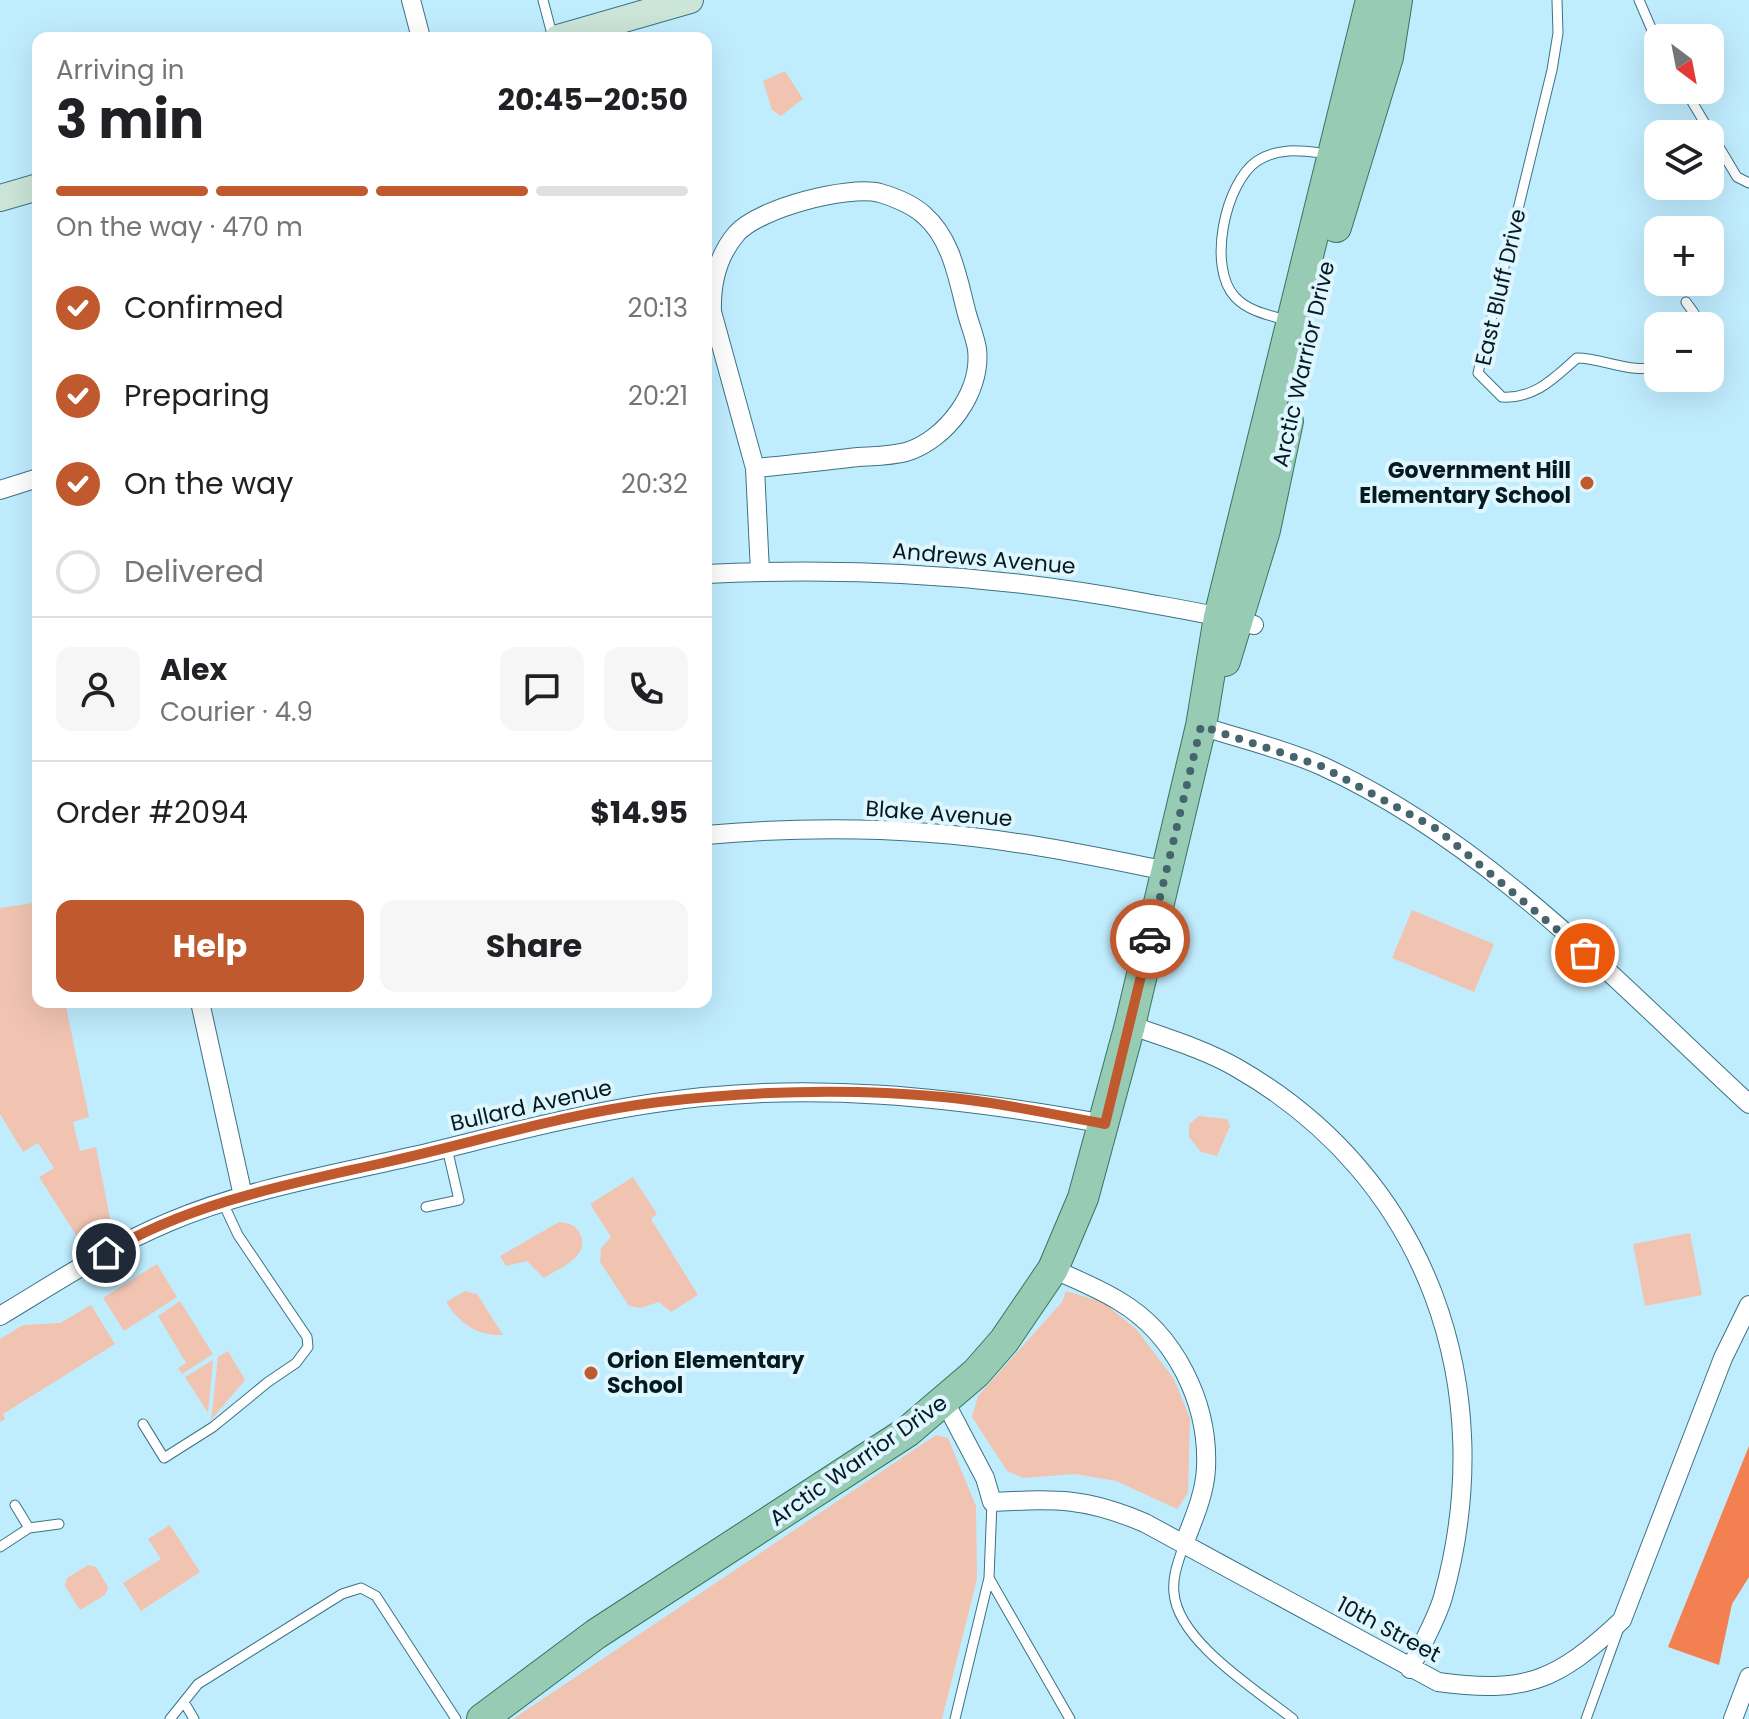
<!DOCTYPE html>
<html lang="en">
<head>
<meta charset="utf-8">
<style>
  :root { --surface:#fff; --page:#f6f6f6; --text:#202124; --muted:#757577; --line:#e0e0e0; --accent:#c0592e }
  body { margin:0; font-family:Poppins,sans-serif; background:var(--page); color:var(--text); height:100vh; display:flex; flex-direction:column; font-size:30px; white-space:nowrap }
  * { box-sizing:border-box; margin:0 }
  p { font-size:26px; color:var(--muted) }
  .icon { flex:none; width:44px; height:44px; fill:none; stroke:currentColor; stroke-width:2; stroke-linecap:round; stroke-linejoin:round }
  .map { position:relative; flex:1; overflow:hidden }
  .drawer { position:absolute; left:32px; top:32px; width:680px; height:976px; display:flex; flex-direction:column; background:var(--surface); border-radius:16px; box-shadow:0 8px 32px #0002 }
  .drawer>* { flex:none }
  .needle { width:52px; rotate:148deg }
  .controls { position:absolute; left:1644px; top:24px; display:grid; gap:16px }
  .controls a { display:grid; place-items:center; width:80px; height:80px; border-radius:16px; background:var(--surface); box-shadow:0 8px 32px #0002; font-size:40px }
  .pin { position:absolute; display:grid; place-items:center; width:68px; height:68px; color:#fff; margin:-34px; border:4px solid #fff; border-radius:50%; box-shadow:0 2px 8px #0007 }
  .courier { position:absolute; display:grid; place-items:center; width:80px; height:80px; margin:-40px; border:6px solid #c0592e; border-radius:50%; background:#fff; color:#222; box-shadow:0 2px 10px #0007 }
  .head em { font-style:normal; font-weight:700 }
  .head div { display:flex; flex-direction:column-reverse }
  .head { display:flex; align-items:center; justify-content:space-between; height:136px; padding:0 24px }
  h1 { font-size:52px; font-weight:700; line-height:60px }
  .bar { display:grid; grid-template-columns:repeat(4,1fr); gap:12px 8px; align-content:center; height:96px; padding:0 24px }
  .bar i { height:10px; border-radius:6px; background:var(--line) }
  .bar .selected { background:var(--accent) }
  .bar p { grid-column:span 4 }
  .line { display:flex; align-items:center; gap:20px; padding:0 24px; border-top:2px solid var(--line) }
  .line div { flex:1 }
  .round { display:grid; place-items:center; flex:none; width:84px; height:84px; border-radius:16px; background:var(--page) }
  ol { padding:0 24px; list-style:none }
  li { display:flex; align-items:center; gap:24px; height:88px }
  li p { margin-inline-start:auto }
  li .icon { padding:8px; border-radius:50%; background:var(--accent); color:#fff; stroke-width:4 }
  li:last-child { color:var(--muted) }
  li i { width:44px; height:44px; border:4px solid var(--line); border-radius:50% }
  .button { display:flex; gap:16px; margin-top:auto; padding:16px 24px }
  .button a { flex:1; height:92px; border-radius:16px; background:var(--accent); color:#fff; font-size:32px; font-weight:700; line-height:92px; text-align:center }
  .button a+a { background:var(--page); color:var(--text) }
  .map>svg:first-child { display:block }
</style>
</head>
<body>
<div class="map">
<svg width="1749" height="1719" viewBox="0 0 1749 1719">
  <rect width="100%" height="100%" fill="#c0edfe"/>
  <path fill="#f1c4b2" d="M785,71L803,99L781,116L772,110L763,81Z
    M33,903L38,905V943L35,944L38,1002H65L89,1117L73,1122L80,1151L96,1147L110,1218L106,1233L87,1243L76,1235L39,1177L54,1168L38,1143L23,1152L0,1114V908Z
    M1412,910L1494,944L1474,992L1392,958Z
    M1199,1116L1227,1119L1230,1126L1217,1156L1201,1152L1189,1137V1124Z
    M633,1177L657,1214L651,1219L698,1295L671,1312L659,1302L641,1308L629,1306L600,1262L601,1248L611,1237L590,1204Z
    M559,1222C568,1223 575,1224 580,1234C591,1257 559,1268 544,1278L527,1261L506,1266L500,1256Z
    M1690,1233L1702,1295L1645,1306L1633,1244Z
    M157,1264L177,1297L124,1331L103,1298Z
    M465,1291L477,1294L503,1335C477,1336 460,1324 446,1302Z
    M1066,1291L1103,1302L1137,1330L1174,1379L1190,1418L1188,1493L1177,1509L1116,1481L1075,1474L1023,1478L1007,1471L972,1417L978,1396L1062,1302Z
    M180,1301L213,1354L182,1374L178,1368L186,1363L158,1316Z
    M91,1305L115,1344L3,1414L5,1419L0,1422V1339L23,1325L60,1323Z
    M228,1351L245,1380L211,1420L218,1357Z
    M213,1360L208,1413L185,1377Z
    M936,1435L948,1438L976,1506L977,1579L942,1719H513Z
    M170,1525L200,1572L141,1611L123,1583L161,1559L148,1539Z
    M88,1565L96,1567L108,1587L105,1595L80,1610L65,1586L67,1578Z"/>
  <path fill="#f38051" d="M1749,1446V1577L1732,1604L1719,1665L1668,1647Z"/>
  <g fill="none" stroke-linecap="round" stroke-linejoin="round">
    <g stroke="#3c7285" stroke-width="11">
      <path id="lane" d="M543,0L553,38
        M1557,0L1558,33L1552,70L1478,373L1502,397C1535,399 1554,378 1577,358C1603,358 1637,376 1658,365
        M1639,0L1658,44
        M1685,90L1737,177L1749,183
        M1686,302L1694,313L1693,326
        M1286,320C1268,315 1248,311 1235,297C1207,267 1225,183 1257,161C1280,146 1304,151 1329,154
        M426,1207L459,1200L447,1148
        M143,1424L164,1458L213,1427L268,1382L296,1363L308,1347L307,1337L238,1235L223,1203
        M15,1505L29,1528
        M1184,1544C1179,1560 1172,1576 1174,1593C1178,1642 1258,1691 1293,1719
        M0,1547L29,1528L59,1524
        M989,1578L1070,1719
        M184,1702L194,1719
        M170,1719L198,1684L342,1594L361,1588L376,1596L456,1719
        M955,1719L989,1578L992,1502
        M1586,1719L1619,1628"/>
    </g>
    <g stroke="#3c7285" stroke-width="20">
      <path id="street" d="M411,0L421,38
        M755,468C789,465 823,461 858,457C873,456 891,456 906,452C946,440 982,392 977,349C975,337 970,325 967,314C958,280 952,239 924,215C913,205 894,197 880,193C848,185 760,208 737,233C718,255 711,284 712,312L755,468L760,572
        M0,490L38,478
        M706,574C852,567 997,575 1141,602C1179,609 1217,615 1254,625
        M1201,726C1241,739 1284,749 1322,766C1488,842 1617,982 1749,1104
        M706,835C808,826 915,827 1017,843C1067,850 1117,861 1167,871
        M200,1002L243,1196
        M1130,1025C1166,1038 1204,1049 1237,1068C1429,1178 1501,1389 1443,1597C1436,1621 1421,1646 1410,1669
        M1053,1269C1075,1279 1098,1288 1119,1301C1175,1334 1209,1403 1206,1468C1205,1494 1193,1520 1184,1544
        M0,1316C55,1283 109,1247 169,1222C252,1187 343,1173 431,1152C505,1134 579,1114 655,1103C806,1080 956,1097 1105,1124
        M945,1402L985,1478L992,1502C1056,1499 1084,1497 1145,1523L1438,1682C1526,1694 1557,1681 1622,1620L1723,1358L1749,1305
        M1733,1719L1749,1677"/>
    </g>
    <g stroke="#3c7285" stroke-width="28">
      <path id="secondary" d="M558,38L690,0
        M0,198L38,187"/>
    </g>
    <g stroke="#36765f" stroke-width="32">
      <path id="primary" d="M1336,227L1388,57L1397,0
        M1225,661L1265,530L1288,421
        M482,1719L596,1634L907,1432L976,1373L1004,1341L1053,1269L1083,1198L1130,1025L1201,726L1219,617L1371,0"/>
    </g>
    <use href="#lane" stroke="#fff" stroke-width="9"/>
    <use href="#street" stroke="#fff" stroke-width="18"/>
    <use href="#secondary" stroke="#cbe5d9" stroke-width="26"/>
    <use href="#primary" stroke="#97cbb3" stroke-width="30"/>
  </g>
  <g fill="none" stroke-linecap="round" stroke-linejoin="round">
    <path stroke="#46646e" stroke-width="8" stroke-dasharray="0 14.4" d="M1150,939L1201,726L1321,766L1437,829L1585,953"/>
    <path stroke="#c0592e" stroke-width="10" d="M106,1253C191,1202 291,1184 387,1162C477,1142 567,1113 659,1102C753,1091 849,1088 943,1097C997,1102 1051,1114 1105,1124L1150,939"/>
  </g>
  <g fill="#c0592e" stroke="#e0f6ff" stroke-width="3">
    <circle cx="1587" cy="483" r="8"/>
    <circle cx="591" cy="1373" r="8"/>
  </g>
  <g text-anchor="middle" stroke-width="8" stroke-linejoin="round" paint-order="stroke">
    <g font-size="22" fill="#041a21" stroke="#e0f6ff">
      <text transform="translate(1500 287) rotate(-77)" y="8">East Bluff Drive</text>
      <text transform="translate(1303 364) rotate(-77)" y="8">Arctic Warrior Drive</text>
      <text transform="translate(984 558) rotate(5)" y="8">Andrews Avenue</text>
      <text transform="translate(939 813) rotate(4)" y="8">Blake Avenue</text>
      <text transform="translate(531 1105) rotate(-13)" y="8">Bullard Avenue</text>
      <text transform="translate(858 1460) rotate(-35)" y="8">Arctic Warrior Drive</text>
      <text transform="translate(1389 1629) rotate(28)" y="8">10th Street</text>
    </g>
    <g font-size="22" font-weight="bold" fill="#041a21" stroke="#e0f6ff" text-anchor="end">
      <text x="1571" y="478">Government Hill<tspan x="1571" dy="25">Elementary School</tspan></text>
      <text x="607" y="1368" text-anchor="start">Orion Elementary<tspan x="607" dy="25">School</tspan></text>
    </g>
  </g>
</svg>
<div class="controls">
<a><svg class="needle" viewBox="-14 -14 28 28"><path d="M0-13l5 13h-10z" fill="#e53935"/><path d="M0 13l5-13h-10z" fill="#757577"/></svg></a>
<a><svg class="icon" aria-label="layers" viewBox="0 0 24 24"><path d="M12 4l9 5-9 5-9-5zM3 14l9 5 9-5"/></svg></a>
<a>+</a>
<a>−</a>
</div>
<div class="pin" style="left:1585px;top:953px;background:#ea580c"><svg class="icon" aria-label="bag" viewBox="0 0 24 24"><path d="M5 8h14l-1 12H6zM9 8a3 3 0 0 1 6 0"/></svg></div>
<div class="pin" style="left:106px;top:1253px;background:#1f2937"><svg class="icon" aria-label="home" viewBox="0 0 24 24"><path d="M3 11l9-7 9 7M6 9v11h12V9"/></svg></div>
<div class="courier" style="left:1150px;top:939px"><svg class="icon" aria-label="car" viewBox="0 0 24 24"><path d="M5 17H2v-5l4-1 3-4h7l3 4 3 1v5h-3M9 17h6M6 11h13"/><circle cx="7" cy="17" r="2"/><circle cx="17" cy="17" r="2"/></svg></div>
<section class="drawer">
<div class="head"><div><h1>3 min</h1><p>Arriving in</p></div><em>20:45–20:50</em></div>
<div class="bar"><i class="selected"></i><i class="selected"></i><i class="selected"></i><i></i><p>On the way · 470 m</p></div>
<ol>
<li><svg class="icon" aria-label="check" viewBox="0 0 24 24"><path d="M5 12l5 5 9-10"/></svg>Confirmed<p>20:13</p></li>
<li><svg class="icon" aria-label="check" viewBox="0 0 24 24"><path d="M5 12l5 5 9-10"/></svg>Preparing<p>20:21</p></li>
<li><svg class="icon" aria-label="check" viewBox="0 0 24 24"><path d="M5 12l5 5 9-10"/></svg>On the way<p>20:32</p></li>
<li><i></i>Delivered</li>
</ol>
<div class="line" style="height:144px"><a class="round"><svg class="icon" aria-label="person" viewBox="0 0 24 24"><circle cx="12" cy="8" r="4"/><path d="M4 21q1-7 8-7t8 7"/></svg></a><div><b>Alex</b><p>Courier · 4.9</p></div><a class="round"><svg class="icon" aria-label="chat" viewBox="0 0 24 24"><path d="M4 5h16v11H9l-5 4z"/></svg></a><a class="round"><svg class="icon" aria-label="phone" viewBox="0 0 24 24"><path d="M5 4h4l2 5-3 2q2 4 5 5l2-3 5 2v4C11 20 4 13 5 4z"/></svg></a></div>
<div class="line" style="height:104px"><div>Order #2094</div><b>$14.95</b></div>
<div class="button"><a>Help</a><a>Share</a></div>
</section>
</div>
</body>
</html>
